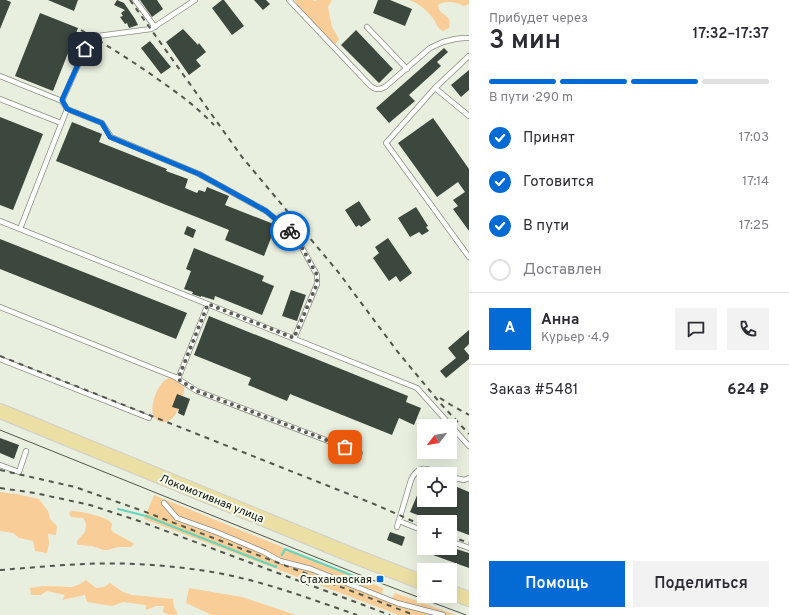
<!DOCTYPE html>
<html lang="ru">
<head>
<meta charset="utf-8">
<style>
  :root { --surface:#fff; --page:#f2f2f3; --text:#2b2b33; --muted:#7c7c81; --line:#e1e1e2; --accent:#056bd4 }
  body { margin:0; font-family:Overpass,sans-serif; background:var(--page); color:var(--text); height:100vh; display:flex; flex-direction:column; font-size:15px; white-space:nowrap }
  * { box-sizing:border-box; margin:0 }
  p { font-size:13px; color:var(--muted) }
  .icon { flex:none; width:22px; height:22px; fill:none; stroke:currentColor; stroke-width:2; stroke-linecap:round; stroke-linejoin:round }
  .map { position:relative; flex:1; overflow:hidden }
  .drawer { display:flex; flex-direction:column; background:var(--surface); width:320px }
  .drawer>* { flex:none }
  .needle { width:26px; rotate:239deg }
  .fabs { position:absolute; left:417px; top:419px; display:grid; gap:8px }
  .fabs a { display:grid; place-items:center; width:40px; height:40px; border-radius:0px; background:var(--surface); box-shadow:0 4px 16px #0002; font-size:20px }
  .pin { position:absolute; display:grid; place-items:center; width:34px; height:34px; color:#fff; margin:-17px; border-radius:8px; box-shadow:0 2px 6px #0006 }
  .courier { position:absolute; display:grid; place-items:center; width:40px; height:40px; margin:-20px; border:3px solid #056bd4; border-radius:50%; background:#fff; color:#222; box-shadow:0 1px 5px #0007 }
  .head em { font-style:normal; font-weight:600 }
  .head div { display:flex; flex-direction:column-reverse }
  .head { display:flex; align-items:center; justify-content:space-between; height:68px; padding:0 20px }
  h1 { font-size:26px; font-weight:600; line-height:30px }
  .bar { display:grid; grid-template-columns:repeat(4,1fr); gap:6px 4px; align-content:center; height:48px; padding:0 20px }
  .bar i { height:5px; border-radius:3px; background:var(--line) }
  .bar .active { background:var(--accent) }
  .bar p { grid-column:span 4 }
  .line { display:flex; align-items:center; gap:10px; padding:0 20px; border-top:1px solid var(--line) }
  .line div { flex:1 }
  .round { display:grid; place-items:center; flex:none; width:42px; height:42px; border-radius:0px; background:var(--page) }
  ol { padding:0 20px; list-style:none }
  li { display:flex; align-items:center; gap:12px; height:44px }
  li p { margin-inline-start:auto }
  li .icon { padding:4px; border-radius:50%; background:var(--accent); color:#fff; stroke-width:4 }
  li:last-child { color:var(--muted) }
  li i { width:22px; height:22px; border:2px solid var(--line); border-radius:50% }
  .cta { display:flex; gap:8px; margin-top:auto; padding:8px 20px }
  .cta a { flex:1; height:46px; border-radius:0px; background:var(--accent); color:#fff; font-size:16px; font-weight:600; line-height:46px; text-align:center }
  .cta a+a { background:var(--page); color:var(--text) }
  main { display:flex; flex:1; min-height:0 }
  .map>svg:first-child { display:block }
</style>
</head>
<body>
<main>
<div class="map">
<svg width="469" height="615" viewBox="0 0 469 615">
  <rect width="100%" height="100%" fill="#e9efdf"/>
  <path fill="#f9cd97" d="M295,0H313L314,1L317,0H332L328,7L332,27L339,39L335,45L329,42L297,5Z
    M409,0H469V4L464,6C455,2 446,0 438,5C439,17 453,13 449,28L443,31C438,29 437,25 435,21C429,12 419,3 409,0Z
    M172,377C176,380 182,382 184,386C186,392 178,410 175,415C173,419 167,423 162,422C144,419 155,389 164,381C166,379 168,378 172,377Z
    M0,492L16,494L39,499L48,511L50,519L57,526L56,535L48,534L49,543L47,553L35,551L33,541L19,538L13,533L0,531Z
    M154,495L383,588L382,595L392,598L395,593L456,615H399L144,519Z
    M72,511C79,511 110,517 112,524C112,525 111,530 111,530L113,532L133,543L134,544L131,547H118L108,550H104L92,546L79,545L77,544V541L85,532L86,525L85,521L83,518L71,517L69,513Z
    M86,580L96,588L104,587L110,583L123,592L132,595L173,599L174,607L178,614L170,615L163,612L164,606H156L146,610V605L123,602L112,606L87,602L85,595L62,600L65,595L47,591L41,595H31L30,588L44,586L72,587L80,584Z
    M189,588L242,597L296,615H212L186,603Z"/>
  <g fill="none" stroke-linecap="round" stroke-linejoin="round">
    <path stroke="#62d5bc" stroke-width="2" d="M118,509L146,516L276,567V566
      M282,555L285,549L369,582"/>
  </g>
  <path fill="#3c473e" d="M0,0H6L11,2L0,29Z
    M48,0H78L74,11Z
    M117,0L124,3L135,19L138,25L129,28L127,23L125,24L120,17L123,16L121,13L125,10L114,5Z
    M140,0H157L163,9L152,17Z
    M222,0H224L244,26L232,35L212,8Z
    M254,0H266L270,4L263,10Z
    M378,0H390L412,9L405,26L373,13Z
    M40,13L78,28L53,91L15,76Z
    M183,29L198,45L199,43L206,52L196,60L201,66L189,75L166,42Z
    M356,30L393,69L379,83L341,45Z
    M150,41L171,67L161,74L141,48Z
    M444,48L448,52L437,62L441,66L409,95L415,101L389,123L376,108Z
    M469,70V90L461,97L451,85Z
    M0,117L43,134L13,210L0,205Z
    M433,118L469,169V231L453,209L458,206L453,200L465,192L458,182L437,197L398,143Z
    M72,122L102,134L99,142L167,169L166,171L188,179L185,188L197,193L199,190L205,192L207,187L229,196L225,205L276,225L264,256L225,240L229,230L56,161Z
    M359,201L371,220L361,227L359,225L356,227L345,210Z
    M416,207L428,226L426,227L429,231L422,235L419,232L410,237L398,218Z
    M187,226L196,230L193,238L184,234Z
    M388,238L412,273L400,282L396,276L389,281L373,258L379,253L375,247Z
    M0,239L187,313L176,339L0,269Z
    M194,248L264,276L262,281L274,286L262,315L215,296L214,300L201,296V297L192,294L193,292L184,289L191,271L186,269Z
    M291,290L306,295L297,321L282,316Z
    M209,316L408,396L406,402L421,408L414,425L399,418L392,435L290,394L287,401L248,385L251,378L194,355Z
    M469,330V344L464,349L469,355V359L446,378L440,371L456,358L448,348Z
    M177,394L190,399L184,416L178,413L179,409L172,407Z
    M0,438L19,445L14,459L0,453Z
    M424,479V500H450V484L469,492V535L450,528V522H435L410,512Z
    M390,532L405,537L402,546L387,540Z
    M450,547L469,553V568L433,555L436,548H450Z"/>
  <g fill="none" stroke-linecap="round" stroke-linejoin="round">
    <g stroke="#888d7f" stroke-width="6">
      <path id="lane" d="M135,0L155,27
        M195,0L151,29L98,36L85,49L62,101L67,109L102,123L111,137L199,174L266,211L295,235L317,275V284L294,339
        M289,0L362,77C370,85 374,93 385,87L430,48L443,42L455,39L464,38H469
        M367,27L407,69
        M469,56L435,88L386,143L469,257
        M0,76L62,101
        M435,88L469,116
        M0,99L61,123
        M0,221L417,388L469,446
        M20,229L67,109
        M0,307L175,377L197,391L360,453
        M0,359L149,418
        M178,379L208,304
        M0,465L19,472L26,451
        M450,477L464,480L469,478
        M164,503L177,518L216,532L264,552L280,561L311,569L397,603L443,615
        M399,521L424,531
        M397,527L411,480C419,463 427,469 442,474
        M450,541L469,548"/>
    </g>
    <g stroke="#cfcfce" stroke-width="16">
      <path id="primary" d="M0,411L354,556L424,583
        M450,592L469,599"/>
    </g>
    <use href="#lane" stroke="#fff" stroke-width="4.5"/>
    <use href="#primary" stroke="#ebdfa3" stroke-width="14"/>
    <path stroke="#51554c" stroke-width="1" d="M0,430L375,581L466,615"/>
    <path stroke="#51554c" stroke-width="2" stroke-dasharray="5 5" stroke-linecap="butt" d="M130,0L242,157L339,273L397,351L440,403L469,434
      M81,30C108,46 134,62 159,80C179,94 197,107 214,125
      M0,356L374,504L424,526
      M440,398L451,405L469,415
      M0,470L75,487L143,511L414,615
      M0,488L35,493L90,505L139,521L390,615
      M450,536L469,543
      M0,570C28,568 57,565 85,564C125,562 166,565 206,571C258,579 308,598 357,615"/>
  </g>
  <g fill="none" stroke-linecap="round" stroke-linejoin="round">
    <path stroke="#5b5e55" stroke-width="4" stroke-dasharray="0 7.2" d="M290,231L295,235L317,275V284L294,338L208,304L178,379L197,391L345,447"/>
    <path stroke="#056bd4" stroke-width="5" d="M85,49L62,100L67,109L102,123L110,137L199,174L266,211L290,231"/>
  </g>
  <rect fill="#056bd4" stroke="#f6fced" stroke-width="1.5" x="376" y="575" width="8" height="8" rx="2"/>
  <g text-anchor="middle" stroke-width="4" stroke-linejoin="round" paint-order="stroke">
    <g font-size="11" fill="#0e100b" stroke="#f6fced">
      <text transform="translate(212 498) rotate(22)" y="4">Локомотивная улица</text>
    </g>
    <g font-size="11" fill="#0e100b" stroke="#f6fced" text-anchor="end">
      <text x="372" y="583">Стахановская</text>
    </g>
  </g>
</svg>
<div class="fabs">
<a><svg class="needle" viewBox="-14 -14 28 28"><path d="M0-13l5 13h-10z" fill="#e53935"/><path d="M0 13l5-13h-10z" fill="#7c7c81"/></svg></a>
<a><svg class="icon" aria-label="locate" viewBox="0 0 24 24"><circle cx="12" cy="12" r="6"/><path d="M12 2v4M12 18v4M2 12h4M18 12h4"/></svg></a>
<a>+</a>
<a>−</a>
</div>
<div class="pin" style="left:345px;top:447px;background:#ea580c"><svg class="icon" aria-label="bag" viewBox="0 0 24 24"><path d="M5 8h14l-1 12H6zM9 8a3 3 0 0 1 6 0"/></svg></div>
<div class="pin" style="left:85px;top:49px;background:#1f2937"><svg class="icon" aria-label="home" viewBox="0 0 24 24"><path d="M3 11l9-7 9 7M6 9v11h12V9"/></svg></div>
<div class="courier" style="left:290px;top:231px"><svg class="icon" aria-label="bike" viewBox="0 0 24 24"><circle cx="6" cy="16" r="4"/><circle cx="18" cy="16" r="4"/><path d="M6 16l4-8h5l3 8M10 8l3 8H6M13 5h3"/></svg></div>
</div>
<section class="drawer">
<div class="head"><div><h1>3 мин</h1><p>Прибудет через</p></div><em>17:32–17:37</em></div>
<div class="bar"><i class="active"></i><i class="active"></i><i class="active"></i><i></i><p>В пути · 290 m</p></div>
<ol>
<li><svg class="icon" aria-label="check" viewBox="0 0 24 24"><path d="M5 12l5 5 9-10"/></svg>Принят<p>17:03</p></li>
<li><svg class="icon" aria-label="check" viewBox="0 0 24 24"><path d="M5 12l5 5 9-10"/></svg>Готовится<p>17:14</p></li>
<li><svg class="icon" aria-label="check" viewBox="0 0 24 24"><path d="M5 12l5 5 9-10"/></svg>В пути<p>17:25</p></li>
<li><i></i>Доставлен</li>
</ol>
<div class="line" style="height:72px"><b class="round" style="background:var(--accent);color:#fff">А</b><div><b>Анна</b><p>Курьер · 4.9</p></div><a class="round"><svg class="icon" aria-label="chat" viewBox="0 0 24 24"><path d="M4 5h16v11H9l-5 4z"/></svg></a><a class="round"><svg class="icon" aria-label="phone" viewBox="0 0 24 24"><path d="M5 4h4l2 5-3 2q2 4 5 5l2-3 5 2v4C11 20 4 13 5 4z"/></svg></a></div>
<div class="line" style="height:52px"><div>Заказ #5481</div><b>624 ₽</b></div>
<div class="cta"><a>Помощь</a><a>Поделиться</a></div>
</section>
</main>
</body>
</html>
